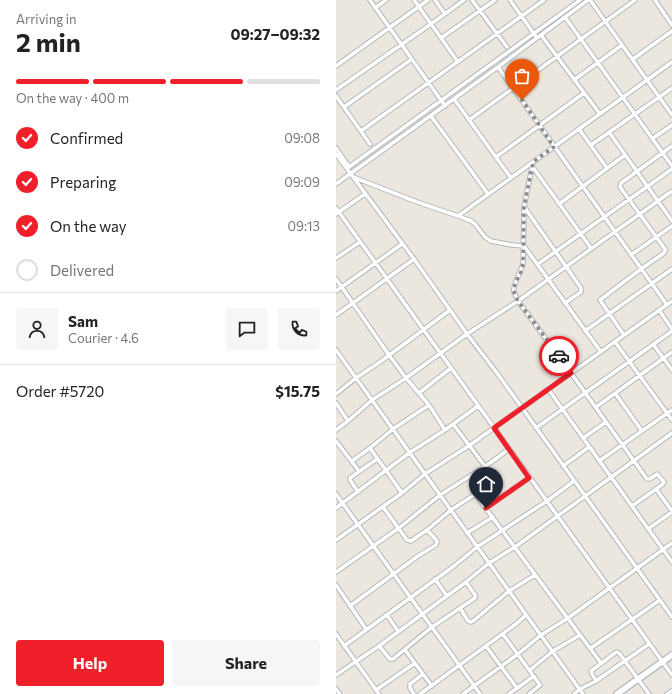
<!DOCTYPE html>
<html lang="en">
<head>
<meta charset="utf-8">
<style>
  :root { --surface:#fff; --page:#f6f6f6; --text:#222; --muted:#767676; --line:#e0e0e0; --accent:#f0202b }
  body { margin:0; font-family:Commissioner,sans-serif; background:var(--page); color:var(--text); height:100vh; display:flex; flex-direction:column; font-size:15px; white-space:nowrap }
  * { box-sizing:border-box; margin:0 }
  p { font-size:13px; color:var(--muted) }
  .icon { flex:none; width:22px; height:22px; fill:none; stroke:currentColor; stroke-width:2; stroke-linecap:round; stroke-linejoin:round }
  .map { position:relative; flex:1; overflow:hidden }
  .panel { display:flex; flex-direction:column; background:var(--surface); width:336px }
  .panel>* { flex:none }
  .pin { position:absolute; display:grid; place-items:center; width:34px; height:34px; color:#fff; margin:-41px -17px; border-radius:50% 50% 50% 0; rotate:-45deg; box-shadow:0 0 4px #0007 }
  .pin .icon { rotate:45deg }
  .courier { position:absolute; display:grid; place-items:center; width:40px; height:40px; margin:-20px; border:3px solid #f0202b; border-radius:50%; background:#fff; color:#222; box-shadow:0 1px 5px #0007 }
  .overview em { font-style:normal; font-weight:700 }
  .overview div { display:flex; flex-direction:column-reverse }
  .overview { display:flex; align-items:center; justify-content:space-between; height:68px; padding:0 16px }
  h1 { font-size:26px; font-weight:700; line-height:30px }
  .bar { display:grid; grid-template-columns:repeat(4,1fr); gap:6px 4px; align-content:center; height:48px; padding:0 16px }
  .bar i { height:5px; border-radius:3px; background:var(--line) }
  .bar .selected { background:var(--accent) }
  .bar p { grid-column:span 4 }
  .line { display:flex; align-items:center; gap:10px; padding:0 16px; border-top:1px solid var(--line) }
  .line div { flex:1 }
  .round { display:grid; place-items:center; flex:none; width:42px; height:42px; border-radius:4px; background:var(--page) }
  ol { padding:0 16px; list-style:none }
  li { display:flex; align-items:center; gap:12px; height:44px }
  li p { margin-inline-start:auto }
  li .icon { padding:4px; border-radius:50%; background:var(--accent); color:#fff; stroke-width:4 }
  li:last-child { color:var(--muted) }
  li i { width:22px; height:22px; border:2px solid var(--line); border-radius:50% }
  .action { display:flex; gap:8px; margin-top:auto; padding:8px 16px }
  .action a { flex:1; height:46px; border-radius:4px; background:var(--accent); color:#fff; font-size:16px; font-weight:700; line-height:46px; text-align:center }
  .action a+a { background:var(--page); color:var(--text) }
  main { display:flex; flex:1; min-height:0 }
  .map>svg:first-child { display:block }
</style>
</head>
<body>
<main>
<section class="panel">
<div class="overview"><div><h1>2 min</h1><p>Arriving in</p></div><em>09:27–09:32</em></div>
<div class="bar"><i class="selected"></i><i class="selected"></i><i class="selected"></i><i></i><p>On the way · 400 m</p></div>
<ol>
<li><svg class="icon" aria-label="check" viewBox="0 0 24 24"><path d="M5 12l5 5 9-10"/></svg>Confirmed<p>09:08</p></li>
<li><svg class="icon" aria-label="check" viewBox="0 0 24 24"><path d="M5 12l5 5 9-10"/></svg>Preparing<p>09:09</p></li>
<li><svg class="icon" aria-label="check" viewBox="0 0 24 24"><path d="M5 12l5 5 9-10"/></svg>On the way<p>09:13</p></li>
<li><i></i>Delivered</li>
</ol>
<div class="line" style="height:72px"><a class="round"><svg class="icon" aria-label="person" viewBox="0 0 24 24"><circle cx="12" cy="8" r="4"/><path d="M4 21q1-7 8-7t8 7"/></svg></a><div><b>Sam</b><p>Courier · 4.6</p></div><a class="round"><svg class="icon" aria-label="chat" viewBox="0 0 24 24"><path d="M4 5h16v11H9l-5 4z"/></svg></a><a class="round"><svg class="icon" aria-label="phone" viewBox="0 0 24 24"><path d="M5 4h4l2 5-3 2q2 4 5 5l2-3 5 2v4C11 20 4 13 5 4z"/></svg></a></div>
<div class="line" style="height:52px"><div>Order #5720</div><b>$15.75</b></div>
<div class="action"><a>Help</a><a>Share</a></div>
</section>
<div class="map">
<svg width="336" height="694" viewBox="0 0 336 694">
  <rect width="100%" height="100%" fill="#ece7de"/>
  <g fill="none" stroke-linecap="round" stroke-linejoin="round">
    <g stroke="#b2b6bb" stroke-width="5.5">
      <path id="street" d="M34,0L109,106
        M78,0L122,62
        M99,0L109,14
        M136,0L171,47
        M174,0L201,38
        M254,0L336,115
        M319,0L336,25
        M39,8L50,0
        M229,17L336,166
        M205,35L264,114
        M105,38L159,0
        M297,59L336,31
        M0,66L92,0
        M162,67L331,305
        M238,80L286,45
        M0,90L95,24L128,0
        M0,96L34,144
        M118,99L175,178
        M8,107L76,59
        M95,116L152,194
        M133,120L299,0
        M243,129L271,168
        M25,131L208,0
        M273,132L336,221
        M316,139L336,125
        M255,145L336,88
        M0,148L13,167L244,0
        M0,154L78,259L131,334L161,373L336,617
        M160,157L248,93
        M197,162L188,207L187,264C185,272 176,285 178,292C179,295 181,298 182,301L235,373L311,479H314L321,474L328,482L327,484L296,506
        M196,166L255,248
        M17,177L81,202L122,216L135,221L139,224L149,237L155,241L176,245L188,246L265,352
        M0,184L162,67L252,0
        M223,204L289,155
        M0,208L336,675
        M189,208L245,288V292L229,303
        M0,214L29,194
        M122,216L336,62
        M295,255L336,226
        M0,258L24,242
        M202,264L336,169
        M0,279L53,355L70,378L93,405L109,430
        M0,291L66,244
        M323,310L336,329
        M0,315L17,303L78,259
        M249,331L336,269
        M288,335L264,300L305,269L328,253L329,251V249L284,187L285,183L336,146
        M279,342L336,420
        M317,344L336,370
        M0,350L247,694
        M212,389L336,562
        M83,393L115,368
        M279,393L306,431
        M0,394L20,378L44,362L114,310
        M0,403L12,421
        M260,407L336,352
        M200,428L336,331
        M0,430L12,421L36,400L70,378L131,334L182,301L336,191
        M247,438L270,422
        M0,441L23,471
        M34,448L66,493
        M16,461L34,448L57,429L93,405
        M263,461L336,410
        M227,466L253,447
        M320,489L336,511
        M22,492L14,480V478L41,459
        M0,494L144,694
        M139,494L265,663
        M47,507L71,540L75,541L91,530L115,510L158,482L159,480L158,478L117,424
        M0,508L73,453L109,430L142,406
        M150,508L193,478
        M312,529L336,512
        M131,533L157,517
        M0,540L66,493L89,474L134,445L336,301
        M0,572L63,528L104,495L150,466L173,449
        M99,579L111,596
        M0,585L30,629
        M14,606L82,556L100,545L101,541L91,530
        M124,608L132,621L135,622L137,621L173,591L199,575
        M51,615L62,631
        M0,634L43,694
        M167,634L204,685L193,694
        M8,646L118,566L141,547L211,501L238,481
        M43,646L54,659H57L96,627L139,598V595L130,582
        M150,646L181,688
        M255,648L324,600
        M69,650L96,686
        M194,670L217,651L244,635
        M0,675L43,646L130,582L153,563L179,547L336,433
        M260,681L256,674L255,671L279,653L281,652L283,653L313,694
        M0,689L4,694
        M40,690L79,663
        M78,694L74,688V684L87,674
        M84,694L180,624L190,615
        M127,694L182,654L205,635L232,618L336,543
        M173,694L198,676
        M238,694L244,689L260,681L313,644
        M331,694L336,691"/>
    </g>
    <g stroke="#b1b6bb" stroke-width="8">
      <path id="secondary" d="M281,694L336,655"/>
    </g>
    <use href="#street" stroke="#fff" stroke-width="3.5"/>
    <use href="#secondary" stroke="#fff" stroke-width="5.5"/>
  </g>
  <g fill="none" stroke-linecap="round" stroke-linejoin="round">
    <path stroke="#8c8d8d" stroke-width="4" stroke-dasharray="0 7.2" d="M186,100L218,147L197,162L188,207L187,264L185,272L179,283L178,292L182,301L223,356"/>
    <path stroke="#f0202b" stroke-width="5" d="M150,508L193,478L158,428L235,373L223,356"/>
  </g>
</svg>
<div class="pin" style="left:186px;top:100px;background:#ea580c"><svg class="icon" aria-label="bag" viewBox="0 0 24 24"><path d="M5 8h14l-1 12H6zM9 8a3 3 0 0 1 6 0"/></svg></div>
<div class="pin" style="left:150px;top:508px;background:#1f2937"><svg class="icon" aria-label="home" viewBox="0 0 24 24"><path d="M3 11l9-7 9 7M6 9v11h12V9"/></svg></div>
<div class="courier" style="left:223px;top:356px"><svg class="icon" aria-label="car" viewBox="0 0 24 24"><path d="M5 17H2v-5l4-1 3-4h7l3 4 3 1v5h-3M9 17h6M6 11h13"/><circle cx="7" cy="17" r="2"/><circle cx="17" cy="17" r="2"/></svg></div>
</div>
</main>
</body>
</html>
